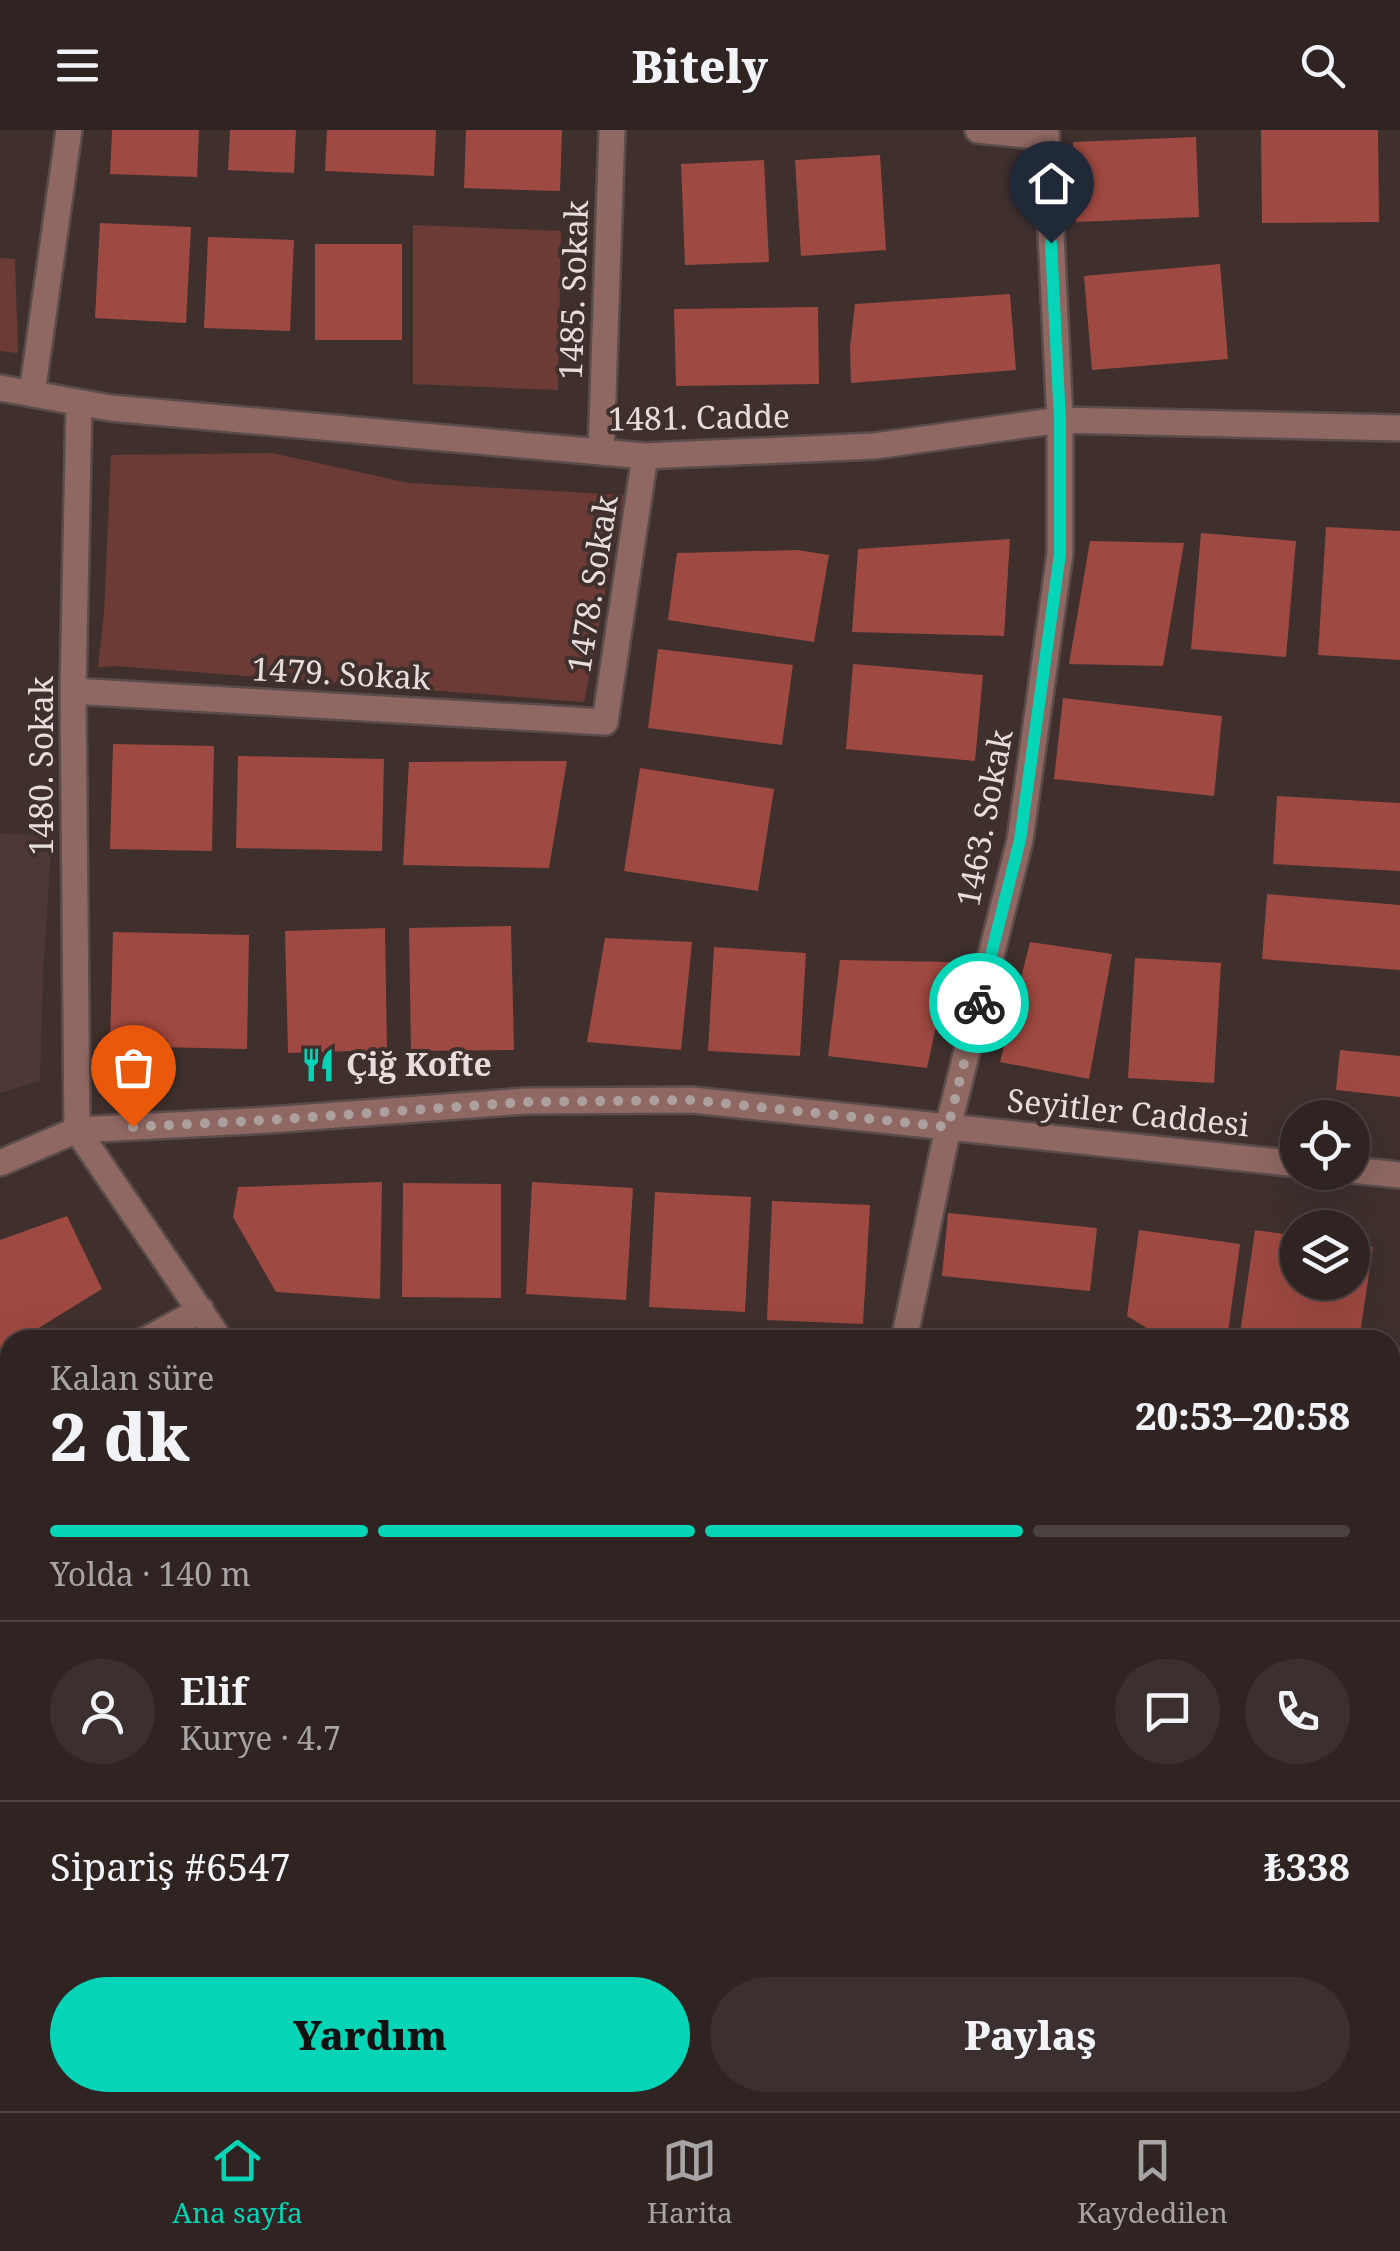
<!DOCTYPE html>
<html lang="tr">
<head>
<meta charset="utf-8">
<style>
  :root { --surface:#2f2422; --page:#3b302f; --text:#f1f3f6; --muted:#a7a4a5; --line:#4a4140; --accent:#05d5b6 }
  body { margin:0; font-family:"Noto Serif",serif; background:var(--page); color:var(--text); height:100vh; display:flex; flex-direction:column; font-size:38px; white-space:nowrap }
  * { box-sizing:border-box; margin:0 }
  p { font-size:32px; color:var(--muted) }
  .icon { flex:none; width:55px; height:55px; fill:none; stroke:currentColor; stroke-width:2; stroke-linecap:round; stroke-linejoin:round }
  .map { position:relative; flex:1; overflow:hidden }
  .sheet { position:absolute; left:0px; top:1200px; width:1400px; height:782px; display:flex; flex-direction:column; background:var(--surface); border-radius:30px 30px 0 0; box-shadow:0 10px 40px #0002,0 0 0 2px var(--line) }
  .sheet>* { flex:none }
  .controls { position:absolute; left:1280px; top:970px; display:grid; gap:20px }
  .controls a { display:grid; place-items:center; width:90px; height:90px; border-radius:50%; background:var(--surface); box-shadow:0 10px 40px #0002,0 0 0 2px var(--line); font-size:50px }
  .pin { position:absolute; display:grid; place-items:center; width:85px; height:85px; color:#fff; margin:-102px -42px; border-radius:50% 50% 50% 0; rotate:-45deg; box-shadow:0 0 10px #0007 }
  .pin .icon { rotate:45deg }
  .courier { position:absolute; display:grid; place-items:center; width:100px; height:100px; margin:-50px; border:8px solid #05d5b6; border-radius:50%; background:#fff; color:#222; box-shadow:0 2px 12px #0007 }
  .overview em { font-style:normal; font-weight:800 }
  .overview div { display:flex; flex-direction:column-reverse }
  .overview { display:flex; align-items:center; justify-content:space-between; height:170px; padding:0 50px }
  h1 { font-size:65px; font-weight:800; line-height:75px }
  .bar { display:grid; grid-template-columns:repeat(4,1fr); gap:15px 10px; align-content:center; height:120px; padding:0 50px }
  .bar i { height:12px; border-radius:8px; background:var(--line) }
  .bar .active { background:var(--accent) }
  .bar p { grid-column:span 4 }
  .line { display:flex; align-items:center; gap:25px; padding:0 50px; border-top:2px solid var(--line) }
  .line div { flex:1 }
  .round { display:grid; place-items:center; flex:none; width:105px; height:105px; border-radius:52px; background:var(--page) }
  .action { display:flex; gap:20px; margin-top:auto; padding:20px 50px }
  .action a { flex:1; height:115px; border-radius:60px; background:var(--accent); color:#111; font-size:40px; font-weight:800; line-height:115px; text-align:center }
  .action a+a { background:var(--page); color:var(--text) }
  header { display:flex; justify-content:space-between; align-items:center; height:130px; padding:0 50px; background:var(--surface); font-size:45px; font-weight:800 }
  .menu { display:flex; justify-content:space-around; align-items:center; height:140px; border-top:2px solid var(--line); background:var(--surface); font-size:28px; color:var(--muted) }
  .menu a { display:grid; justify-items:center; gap:5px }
  .menu .active { color:var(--accent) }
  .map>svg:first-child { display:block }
</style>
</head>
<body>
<header><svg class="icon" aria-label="menu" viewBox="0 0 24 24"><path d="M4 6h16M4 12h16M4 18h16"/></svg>Bitely<svg class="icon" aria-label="search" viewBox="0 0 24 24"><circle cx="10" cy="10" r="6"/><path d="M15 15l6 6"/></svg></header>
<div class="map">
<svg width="1400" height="1981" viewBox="0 0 1400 1981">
  <rect width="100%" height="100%" fill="#3f302e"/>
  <path fill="#4e3835" d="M0,704L52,705L43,843L40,951L0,963Z"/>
  <path fill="#6d3b35" d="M413,95L561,101L558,260L413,254Z
    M0,128L15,129L18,223L0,221Z
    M272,323L409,353L624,365L584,572L116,536L98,537L104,483L111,325Z"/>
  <path fill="#9e4941" d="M112,0H199L197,47L110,44Z
    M230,0H296L294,43L228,40Z
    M327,0H436L434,46L325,41Z
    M466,0H562L560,61L464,58Z
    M1261,0H1378L1379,92L1262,93Z
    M1196,7L1199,87L1076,92L1073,12Z
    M880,25L886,120L801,126L795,30Z
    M764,30L769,132L685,135L681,34Z
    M100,93L191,97L186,193L95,188Z
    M208,107L294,110L290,201L204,198Z
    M315,114H402V210H315Z
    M1220,134L1228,229L1092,240L1084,146Z
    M1010,164L1016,240L851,253L850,218L855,174Z
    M818,177L819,254L676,256L674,179Z
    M1326,397L1400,401V530L1318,525Z
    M1201,403L1296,411L1286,527L1191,519Z
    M1010,409L1004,506L852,502L858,419Z
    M1090,411L1184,413L1163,536L1069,534Z
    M797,420L829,425L814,512L668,490L677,423Z
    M658,519L793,535L782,615L648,598Z
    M853,534L983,545L975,631L846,619Z
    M1063,568L1222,586L1214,666L1054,649Z
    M113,614L214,616L212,721L110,719Z
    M238,626L384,629L382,721L236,718Z
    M567,631L549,738L403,735L409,632Z
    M640,638L774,659L758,761L624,741Z
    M1277,666L1400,673V741L1273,734Z
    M1267,764L1400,775V840L1262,829Z
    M511,796L514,920L411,921L409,798Z
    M385,798L387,920L288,923L285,801Z
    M113,802L249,805L247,919L110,916Z
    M605,808L692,812L681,920L587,912Z
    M1030,812L1112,824L1089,949L1000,932Z
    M714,817L806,823L800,926L708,921Z
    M1135,828L1221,833L1214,953L1128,948Z
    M840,830L950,832L927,938L828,926Z
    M1340,920L1400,926V967L1336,960Z
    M382,1052L380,1169L276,1162L233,1087L238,1057Z
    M532,1052L633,1058L626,1170L526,1164Z
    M403,1053L501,1054V1168L402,1167Z
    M655,1062L751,1067L745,1182L649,1177Z
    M772,1071L870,1075L863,1194L767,1190Z
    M948,1083L1097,1098L1090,1161L942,1146Z
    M67,1086L102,1159L19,1210H10V1216L0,1222V1110Z
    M1139,1100L1240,1114L1227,1210H1186L1160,1206L1127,1186Z
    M1255,1100L1298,1106V1152H1352V1114L1373,1117L1359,1210H1239Z
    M0,1380L10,1382V1521L0,1518Z
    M0,1548L10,1549V1623L0,1621Z
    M1390,1610L1400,1612V1690L1390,1688Z
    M1390,1753L1400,1754V1866L1390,1864Z
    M1390,1960L1399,1961L1397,1981H1335L1336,1972H1390Z
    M381,1972H484V1981H381Z
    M503,1972H654V1981H502Z
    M695,1972H767L839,1978V1981H694Z
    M971,1972H1104L1102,1981H969Z
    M1153,1972H1232L1231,1981H1151Z
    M1251,1972H1312L1311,1981H1249Z"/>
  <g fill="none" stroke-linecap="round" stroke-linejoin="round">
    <g stroke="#5a4c4a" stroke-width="30">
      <path id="minor" d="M978,0L1046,7
        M0,258L110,278L645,326L875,316L1060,290L1400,298
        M32,264L69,0
        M79,273L73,561L77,1000L220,1210
        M601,322L612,0
        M73,561L605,592L645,326
        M0,1033L77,1000L269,990L526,971L692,970L1298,1034
        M1352,1040L1400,1045
        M146,1210L201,1180
        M904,1210L948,997L1020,710L1060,423V290L1046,0
        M0,1290L10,1285
        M1390,1330L1400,1266
        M1390,1539L1400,1541
        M1390,1909L1400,1911
        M55,1975L93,1981
        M326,1981L329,1972
        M895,1981L896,1972"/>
    </g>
    <use href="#minor" stroke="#8f6863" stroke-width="25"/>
  </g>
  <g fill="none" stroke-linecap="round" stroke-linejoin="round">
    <path stroke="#aca09e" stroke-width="10" stroke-dasharray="0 18" d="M133,997L269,990L526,972L692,970L948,997L979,873"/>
    <path stroke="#05d5b6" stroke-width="12" d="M979,873L1020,710L1060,424V290L1051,113"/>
  </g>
  <defs>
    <g id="restaurant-bare" transform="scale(2.7)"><path d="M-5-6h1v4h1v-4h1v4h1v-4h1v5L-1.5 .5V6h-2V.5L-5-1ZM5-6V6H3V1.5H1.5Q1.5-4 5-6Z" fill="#05d5b6" stroke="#3f302e" stroke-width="2.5" paint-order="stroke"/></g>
  </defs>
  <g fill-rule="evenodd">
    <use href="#restaurant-bare" x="318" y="935"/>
  </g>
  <g text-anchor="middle" stroke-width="8" stroke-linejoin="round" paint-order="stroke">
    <g font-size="32" fill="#e7dddb" stroke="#3f302e">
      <text transform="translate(574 160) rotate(-88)" y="11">1485. Sokak</text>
      <text transform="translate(699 288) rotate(-1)" y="11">1481. Cadde</text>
      <text transform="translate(593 454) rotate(-81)" y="11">1478. Sokak</text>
      <text transform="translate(341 544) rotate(3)" y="11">1479. Sokak</text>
      <text transform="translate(42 636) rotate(-90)" y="11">1480. Sokak</text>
      <text transform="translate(985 688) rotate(-79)" y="11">1463. Sokak</text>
      <text transform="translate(1128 983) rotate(6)" y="11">Seyitler Caddesi</text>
    </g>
    <g font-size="32" font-weight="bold" fill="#e7dddb" stroke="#3f302e" text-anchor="start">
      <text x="346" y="946">Çiğ Kofte</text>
    </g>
  </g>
</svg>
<div class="controls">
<a><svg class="icon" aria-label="locate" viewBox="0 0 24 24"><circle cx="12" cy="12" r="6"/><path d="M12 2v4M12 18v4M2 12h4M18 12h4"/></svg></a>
<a><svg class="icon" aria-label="layers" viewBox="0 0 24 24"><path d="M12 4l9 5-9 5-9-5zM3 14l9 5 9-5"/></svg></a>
</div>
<div class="pin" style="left:133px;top:997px;background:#ea580c"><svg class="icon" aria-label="bag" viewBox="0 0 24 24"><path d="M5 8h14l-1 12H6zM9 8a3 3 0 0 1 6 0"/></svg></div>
<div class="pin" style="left:1051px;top:113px;background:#1f2937"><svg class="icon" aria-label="home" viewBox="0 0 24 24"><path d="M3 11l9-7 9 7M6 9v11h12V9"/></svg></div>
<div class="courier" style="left:979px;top:873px"><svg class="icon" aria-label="bike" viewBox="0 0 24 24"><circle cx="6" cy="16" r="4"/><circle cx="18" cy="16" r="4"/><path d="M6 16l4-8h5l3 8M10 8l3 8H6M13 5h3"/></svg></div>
<section class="sheet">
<div class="overview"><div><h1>2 dk</h1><p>Kalan süre</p></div><em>20:53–20:58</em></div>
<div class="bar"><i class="active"></i><i class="active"></i><i class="active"></i><i></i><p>Yolda · 140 m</p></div>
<div class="line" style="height:180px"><a class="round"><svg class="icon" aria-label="person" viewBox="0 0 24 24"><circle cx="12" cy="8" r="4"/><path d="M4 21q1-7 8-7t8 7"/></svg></a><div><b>Elif</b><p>Kurye · 4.7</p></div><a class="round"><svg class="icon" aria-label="chat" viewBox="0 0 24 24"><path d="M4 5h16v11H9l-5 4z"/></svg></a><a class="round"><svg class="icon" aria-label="phone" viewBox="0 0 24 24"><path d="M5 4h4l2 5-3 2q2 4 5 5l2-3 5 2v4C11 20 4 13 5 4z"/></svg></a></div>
<div class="line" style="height:130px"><div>Sipariş #6547</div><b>₺338</b></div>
<div class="action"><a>Yardım</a><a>Paylaş</a></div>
</section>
</div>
<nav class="menu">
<a class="active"><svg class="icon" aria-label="home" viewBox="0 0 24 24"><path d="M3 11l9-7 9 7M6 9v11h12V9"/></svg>Ana sayfa</a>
<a><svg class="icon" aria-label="map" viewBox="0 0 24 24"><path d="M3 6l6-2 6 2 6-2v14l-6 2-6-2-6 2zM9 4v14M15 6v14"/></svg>Harita</a>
<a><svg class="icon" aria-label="saved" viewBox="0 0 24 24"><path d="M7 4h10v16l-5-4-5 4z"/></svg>Kaydedilen</a>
</nav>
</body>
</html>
